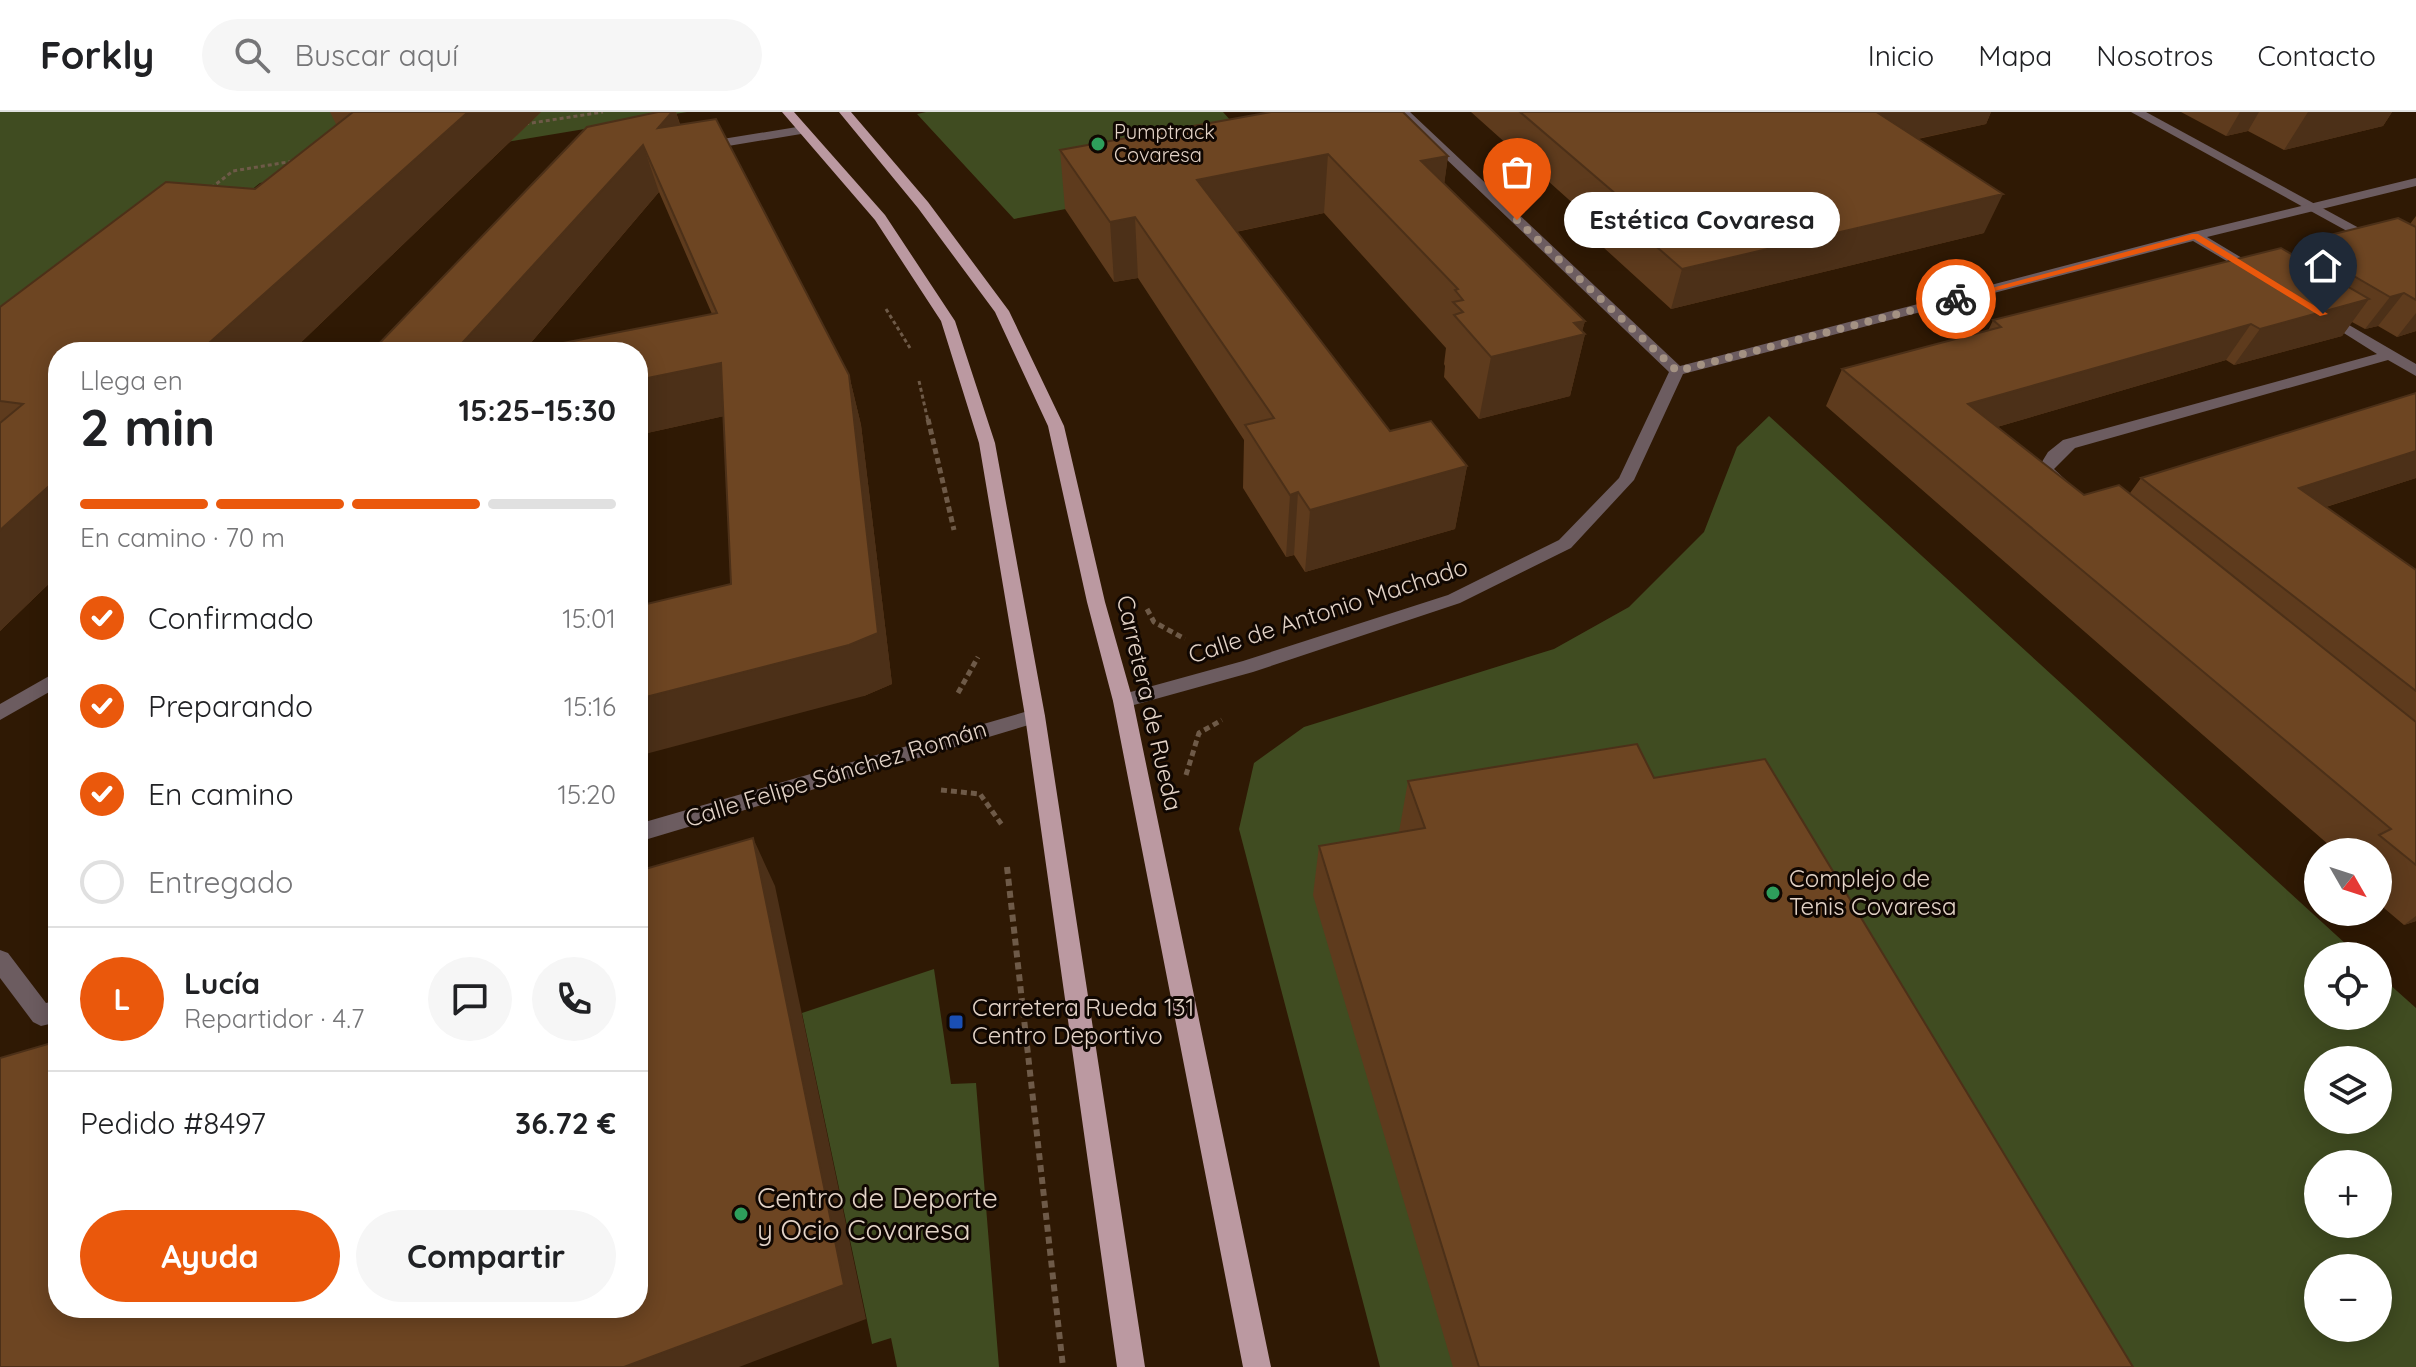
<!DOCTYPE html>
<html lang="es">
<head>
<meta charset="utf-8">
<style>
  :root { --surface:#fff; --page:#f6f6f6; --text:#202124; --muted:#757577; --line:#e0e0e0; --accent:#ea580c }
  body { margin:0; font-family:Quicksand,sans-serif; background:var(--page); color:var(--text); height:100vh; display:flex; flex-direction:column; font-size:30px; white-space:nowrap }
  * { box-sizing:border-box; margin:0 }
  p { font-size:26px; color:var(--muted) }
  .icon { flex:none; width:44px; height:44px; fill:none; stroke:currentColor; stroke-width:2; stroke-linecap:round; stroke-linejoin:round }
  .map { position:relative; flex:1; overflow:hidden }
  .panel { position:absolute; left:48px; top:230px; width:600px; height:976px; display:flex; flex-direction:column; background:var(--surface); border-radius:32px; box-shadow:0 4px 20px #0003 }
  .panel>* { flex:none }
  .needle { width:52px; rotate:129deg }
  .controls { position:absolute; left:2304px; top:726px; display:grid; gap:16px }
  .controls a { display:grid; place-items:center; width:88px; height:88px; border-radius:50%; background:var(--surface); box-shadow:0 4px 20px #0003; font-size:40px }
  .pin { position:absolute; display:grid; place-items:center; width:68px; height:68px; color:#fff; margin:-82px -34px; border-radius:50% 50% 50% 0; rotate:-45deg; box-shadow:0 0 8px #0007 }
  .pin .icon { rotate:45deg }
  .courier { position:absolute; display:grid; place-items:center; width:80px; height:80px; margin:-40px; border:6px solid #ea580c; border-radius:50%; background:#fff; color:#222; box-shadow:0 2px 10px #0007 }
  .bubble { position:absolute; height:56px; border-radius:28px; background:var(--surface); box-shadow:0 4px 20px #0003; font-size:26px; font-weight:800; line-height:56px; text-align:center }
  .headline em { font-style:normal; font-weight:800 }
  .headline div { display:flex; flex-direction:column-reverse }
  .headline { display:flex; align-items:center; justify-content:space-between; height:136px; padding:0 32px }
  h1 { font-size:52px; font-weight:800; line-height:60px }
  .bar { display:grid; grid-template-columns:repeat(4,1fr); gap:12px 8px; align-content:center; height:96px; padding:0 32px }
  .bar i { height:10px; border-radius:6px; background:var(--line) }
  .bar .on { background:var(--accent) }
  .bar p { grid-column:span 4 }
  .line { display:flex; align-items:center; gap:20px; padding:0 32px; border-top:2px solid var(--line) }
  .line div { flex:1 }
  .round { display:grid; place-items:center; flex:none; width:84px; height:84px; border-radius:42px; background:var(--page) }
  ol { padding:0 32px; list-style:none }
  li { display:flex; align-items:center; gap:24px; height:88px }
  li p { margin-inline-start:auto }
  li .icon { padding:8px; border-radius:50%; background:var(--accent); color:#fff; stroke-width:4 }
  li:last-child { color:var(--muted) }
  li i { width:44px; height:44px; border:4px solid var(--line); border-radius:50% }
  .cta { display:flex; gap:16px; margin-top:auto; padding:16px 32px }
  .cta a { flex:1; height:92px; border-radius:48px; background:var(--accent); color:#fff; font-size:32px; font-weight:800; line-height:92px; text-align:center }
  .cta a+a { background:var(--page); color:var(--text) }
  header { display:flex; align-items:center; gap:48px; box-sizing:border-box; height:112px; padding:0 40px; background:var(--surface); border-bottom:2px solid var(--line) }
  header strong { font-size:38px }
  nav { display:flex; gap:44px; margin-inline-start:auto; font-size:28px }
  .search { width:560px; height:72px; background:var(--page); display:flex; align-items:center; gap:20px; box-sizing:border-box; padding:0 28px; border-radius:44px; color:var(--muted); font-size:30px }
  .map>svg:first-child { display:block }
</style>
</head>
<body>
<header>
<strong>Forkly</strong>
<div class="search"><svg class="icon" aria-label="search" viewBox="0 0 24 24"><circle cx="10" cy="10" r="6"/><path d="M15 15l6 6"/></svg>Buscar aquí</div>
<nav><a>Inicio</a><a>Mapa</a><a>Nosotros</a><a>Contacto</a></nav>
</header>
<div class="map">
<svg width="2416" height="1255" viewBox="0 0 2416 1255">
  <rect width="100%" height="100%" fill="#2f1904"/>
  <path fill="#404c21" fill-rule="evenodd" d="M0,0H352L316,30L533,0H687L260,71L0,281Z
    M926,0H1223L1274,57L1014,107L917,2Z
    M1769,304L2359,844H2318V904H2378V862L2416,896V1255H1380L1239,717L1254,651L1304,615L1554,537L1629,495L1704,420L1737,335ZM2318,948H2378V1008H2318ZM2318,1052H2378V1112H2318ZM2318,1156H2378V1216H2318Z
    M934,857L951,972L976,971L999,1255H897L891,1226L872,1232L802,901Z"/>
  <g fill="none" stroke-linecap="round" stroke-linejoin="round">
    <path stroke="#6e5a48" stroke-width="3" stroke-dasharray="4 3" stroke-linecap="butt" d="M525,12L603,0
      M211,76L233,59L294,49
      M886,197L910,236
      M919,269L928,309"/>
    <path stroke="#6e5a48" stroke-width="5" stroke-dasharray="6 4" stroke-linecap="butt" d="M928,307L954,418
      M1147,497L1154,510L1185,527
      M958,581L978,545
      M1186,663L1199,621L1222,608
      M941,678L980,682L1002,713"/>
    <path stroke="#6e5a48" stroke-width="6" stroke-dasharray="7 5" stroke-linecap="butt" d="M1007,755L1063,1255"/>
    <path fill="#6c5c60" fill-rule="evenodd" d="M2131,0H2146L2416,147V157Z"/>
    <path fill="#6c5c60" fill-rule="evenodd" d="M1397,0H1410L1680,254L2190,121L2416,66V74L2207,125L2262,158V164H2252L2193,129L1683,262L1634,368L1571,436L1460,491L1253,560L1123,596L1116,594L1113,589L1116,584L1243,549L1448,483L1559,428L1619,366L1669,260Z
      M803,14L809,18L807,21L704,38L698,34L704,30Z
      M2325,199L2416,252V264L2388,248L2075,336L2054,357L2069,371L2061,376L2037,358L2048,340L2063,328L2377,242L2320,206V200Z
      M58,559V575L0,608V592Z
      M1035,597L1042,599L1045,604L1042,609L638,730V712Z
      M0,838L8,841L46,891L58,888V910L41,914L33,910L0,866Z"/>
    <path fill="#bb99a1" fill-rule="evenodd" d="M782,0H794L885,103L955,209L995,331L1045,604L1145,1255H1117L1025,604L979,331L941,209L875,108Z
      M839,0H851L928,90L1009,199L1064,314L1105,490L1133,589L1271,1255H1243L1113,589L1087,490L1048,314L995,200L918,96Z"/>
  </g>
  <path fill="#5e3b1d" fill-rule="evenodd" d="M330,0H541L291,240H58V463L0,519V195L255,77L338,12H336Z
    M658,0H676L680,12L849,263L861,313L892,572L864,584L731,472L724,304L638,323V240H371ZM659,80L712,202L524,239Z
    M1471,0H1991L1986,12L1918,27L1984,121L1671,197L1592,125L1596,112Z
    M2181,0H2392L2383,14L2284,38L2248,19L2226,24Z
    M1060,38L1448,44L1444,72L1585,209L1582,219L1585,222L1570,284L1479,307L1444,265L1445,254L1444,252L1446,236L1324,101L1236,120L1390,319L1467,354L1455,417L1305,460L1294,443L1286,445L1243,376L1244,328L1138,166L1114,170L1065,97Z
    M2416,104V219L2397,225L2378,214L2365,217L2352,210L2342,224L2234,253L2226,248L1997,315L2084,383L2130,381L2141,366L2416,281V366L2326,395L2416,458V809L2404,813L2378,791V740H2337L1826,294L1842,257L1988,219L1993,208L2295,144L2302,134L2306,133L2310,128L2410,112Z
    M1654,666L2133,1255H1453L1313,783L1319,734L1399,720L1408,669Z"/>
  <path fill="#4c3018" d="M468,0H541L291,240H199Z
    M672,0H676L689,44L658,16Z
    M1882,0H1991L1986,12L1864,38L1878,1Z
    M2240,0H2259L2248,19L2226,24Z
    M2308,0H2392L2383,14L2284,38Z
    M643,33L659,80L523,240H454Z
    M1328,42L1324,101L1197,128V68Z
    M1448,44L1440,103L1421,49Z
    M2003,82L1984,121L1671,197L1682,157Z
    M1135,105L1138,166L1114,170L1110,110Z
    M2404,181L2378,214L2365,217L2390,185Z
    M2369,187L2342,224L2234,253L2260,217Z
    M2416,201V219L2397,225Z
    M1585,209L1581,223L1585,222L1570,284L1479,307L1491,245L1574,211Z
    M2251,212L2226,248L1949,329L1968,292Z
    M721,251L738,301L638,323V268Z
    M849,263L861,313L892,572L864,584L638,644V587L849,533Z
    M2416,339V366L2269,413L2299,376Z
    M1467,354L1455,417L1305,460L1310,398Z
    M58,366V463L0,519V418Z
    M1298,380L1294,443L1286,445L1290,383Z
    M753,726L775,774L866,1207L739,1255H624Z
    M2416,804V809L2404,813Z"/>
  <path fill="#6d4522" stroke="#4c3018" stroke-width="2" d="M353,0H468L199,240H58V366L0,418V311L23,292L0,289V195L166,70L255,77Z
    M658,0H672L658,16L716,7L849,263L878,521L849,533L638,587V494L731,472L721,251L638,268V240H517L717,201L643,33L454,240H371L587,15Z
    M1271,0H1403L1448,44L1421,49L1585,209L1574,211L1585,222L1491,245L1454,203L1463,200L1453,190L1463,188L1455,178L1458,177L1328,42L1197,68L1390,319L1431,309L1467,354L1310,398L1298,380L1290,383L1245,313L1274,306L1135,105L1110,110L1060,38Z
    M1520,0H1882L1878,1L2003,82L1682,157L1602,87L1617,83Z
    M2398,106L2416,115V188L2404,181L2390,185L2302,134L2314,131L2310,128Z
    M2281,136L2369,187L2260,217L2251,212L1968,292L2084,383L2119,373L2416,610V753L2379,723L2391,717L1842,257L2001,215L1993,208Z
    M2416,281V339L2299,376L2416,458V579L2141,366Z
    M1637,632L1654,666L1765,647L2133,1255H1479L1319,734L1425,716L1408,669Z
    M753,726L844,1173L624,1255H0V946L58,929V1196H638V759Z"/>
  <path fill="#ea580c" d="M2192,122H2198L2328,202L2320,204L2194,127L1956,189L1951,187Z"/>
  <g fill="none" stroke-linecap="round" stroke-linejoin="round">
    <path stroke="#a49283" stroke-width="8" stroke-dasharray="0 14.4" d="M1517,108L1677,259L1956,187"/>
  </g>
  <g fill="#2e9e5b" stroke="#100702" stroke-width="3">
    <circle cx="1098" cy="32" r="8"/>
    <circle cx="1773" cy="781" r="8"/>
    <circle cx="741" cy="1102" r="8"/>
  </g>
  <rect fill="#1a4fb4" stroke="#100702" stroke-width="3" x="948" y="902" width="16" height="16" rx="4"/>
  <g text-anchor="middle" stroke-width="6" stroke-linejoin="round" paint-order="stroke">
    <g font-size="20" fill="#e3d3c7" stroke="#100702" text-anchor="start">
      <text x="1114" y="27">Pumptrack<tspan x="1114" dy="23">Covaresa</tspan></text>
    </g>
    <g font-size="24" fill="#e3d3c7" stroke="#100702">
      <text transform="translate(1328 499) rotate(-18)" y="8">Calle de Antonio Machado</text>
      <text transform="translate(1149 591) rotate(77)" y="8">Carretera de Rueda</text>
      <text transform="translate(836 662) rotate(-17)" y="8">Calle Felipe Sánchez Román</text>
    </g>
    <g font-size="24" fill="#e3d3c7" stroke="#100702" text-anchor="start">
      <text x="1789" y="775">Complejo de<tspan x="1789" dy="28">Tenis Covaresa</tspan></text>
      <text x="972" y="904">Carretera Rueda 131<tspan x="972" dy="28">Centro Deportivo</tspan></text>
    </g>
    <g font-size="28" fill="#e3d3c7" stroke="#100702" text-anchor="start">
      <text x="757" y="1096">Centro de Deporte<tspan x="757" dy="32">y Ocio Covaresa</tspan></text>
    </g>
  </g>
</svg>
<div class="controls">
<a><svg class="needle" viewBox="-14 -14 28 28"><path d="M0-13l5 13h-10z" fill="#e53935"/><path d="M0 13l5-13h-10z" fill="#757577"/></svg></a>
<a><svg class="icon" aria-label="locate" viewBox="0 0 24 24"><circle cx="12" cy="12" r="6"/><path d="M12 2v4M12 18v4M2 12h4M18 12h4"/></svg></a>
<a><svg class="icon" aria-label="layers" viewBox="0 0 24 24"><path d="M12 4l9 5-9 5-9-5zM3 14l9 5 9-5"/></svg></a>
<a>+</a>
<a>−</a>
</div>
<div class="pin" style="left:1517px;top:108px;background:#ea580c"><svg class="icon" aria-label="bag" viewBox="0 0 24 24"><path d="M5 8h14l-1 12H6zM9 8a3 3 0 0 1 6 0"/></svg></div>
<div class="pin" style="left:2323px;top:202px;background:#1f2937"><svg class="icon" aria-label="home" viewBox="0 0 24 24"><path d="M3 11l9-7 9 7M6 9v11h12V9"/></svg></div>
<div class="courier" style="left:1956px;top:187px"><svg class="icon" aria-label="bike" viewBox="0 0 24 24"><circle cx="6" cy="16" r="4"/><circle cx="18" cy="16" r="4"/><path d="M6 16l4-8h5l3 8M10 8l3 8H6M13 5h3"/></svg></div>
<div class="bubble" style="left:1564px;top:80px;width:276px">Estética Covaresa</div>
<section class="panel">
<div class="headline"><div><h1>2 min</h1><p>Llega en</p></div><em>15:25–15:30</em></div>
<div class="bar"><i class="on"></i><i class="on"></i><i class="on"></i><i></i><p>En camino · 70 m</p></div>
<ol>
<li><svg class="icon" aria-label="check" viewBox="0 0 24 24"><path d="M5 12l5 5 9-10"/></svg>Confirmado<p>15:01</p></li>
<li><svg class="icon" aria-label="check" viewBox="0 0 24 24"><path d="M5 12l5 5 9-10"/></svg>Preparando<p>15:16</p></li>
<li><svg class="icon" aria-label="check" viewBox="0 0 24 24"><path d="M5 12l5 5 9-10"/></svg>En camino<p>15:20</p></li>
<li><i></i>Entregado</li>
</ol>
<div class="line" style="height:144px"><b class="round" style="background:var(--accent);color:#fff">L</b><div><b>Lucía</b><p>Repartidor · 4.7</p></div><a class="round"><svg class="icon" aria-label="chat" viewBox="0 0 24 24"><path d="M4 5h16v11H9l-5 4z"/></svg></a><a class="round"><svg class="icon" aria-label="phone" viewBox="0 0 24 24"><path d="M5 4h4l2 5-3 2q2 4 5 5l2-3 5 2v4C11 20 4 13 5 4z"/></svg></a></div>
<div class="line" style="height:104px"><div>Pedido #8497</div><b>36.72 €</b></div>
<div class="cta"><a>Ayuda</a><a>Compartir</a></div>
</section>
</div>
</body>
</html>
